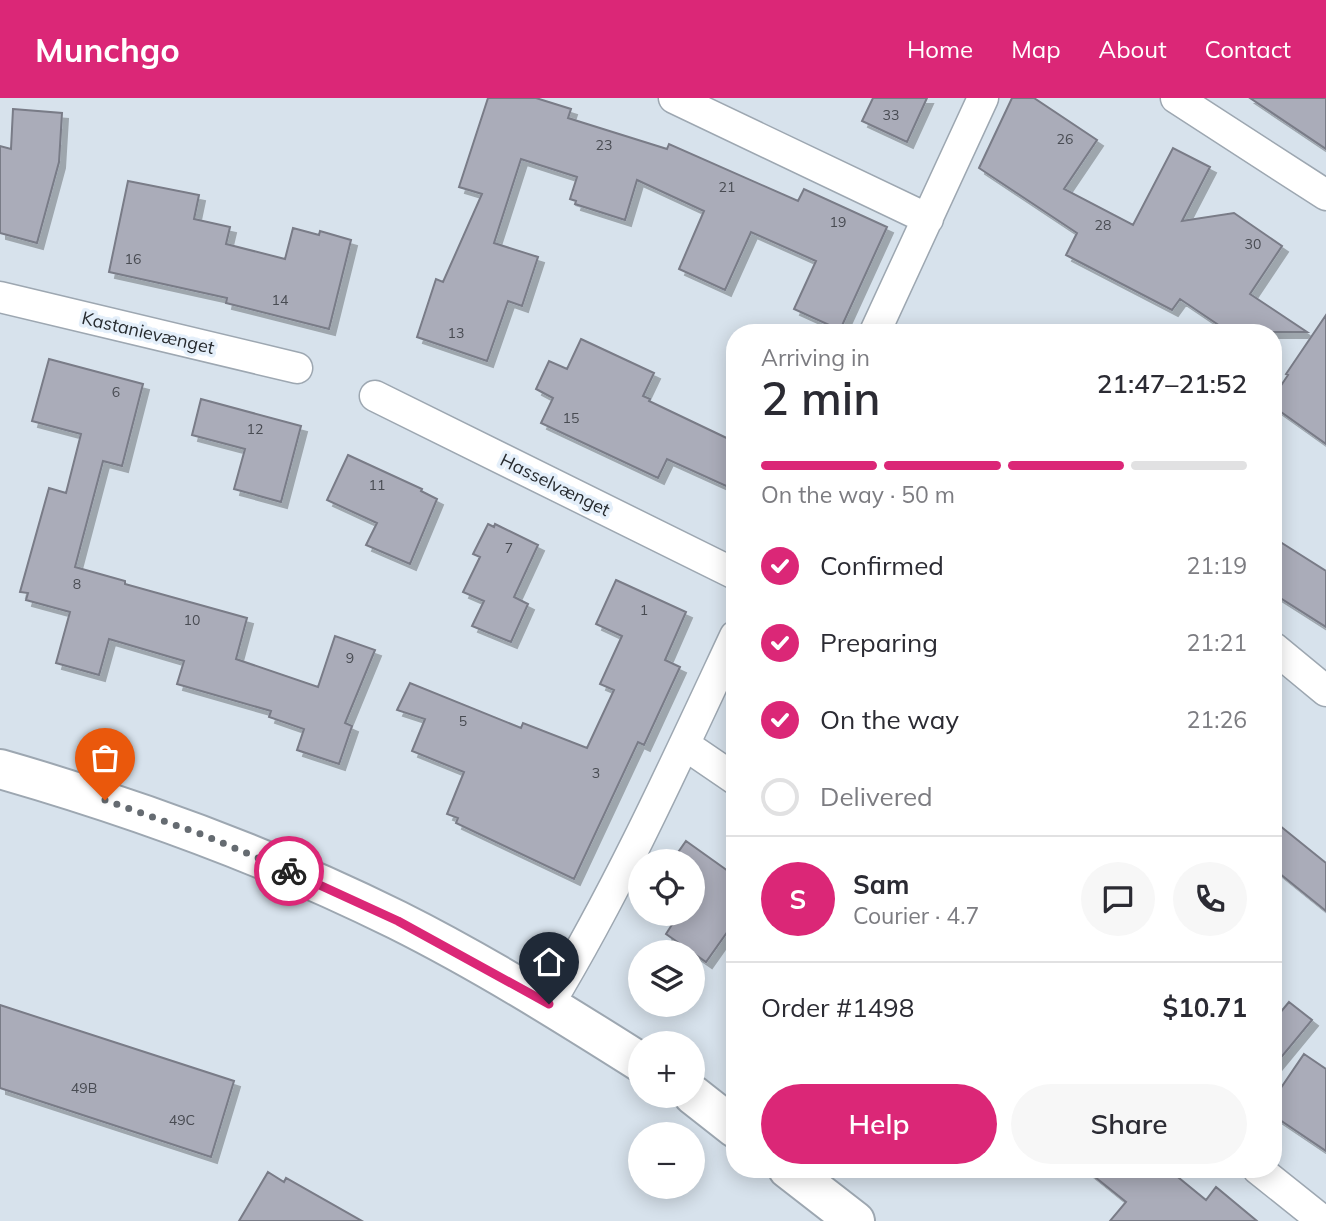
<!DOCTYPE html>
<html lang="en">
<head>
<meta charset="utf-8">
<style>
  :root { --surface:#fff; --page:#f7f7f7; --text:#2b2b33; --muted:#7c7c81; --line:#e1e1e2; --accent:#db2777 }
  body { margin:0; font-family:Mulish,sans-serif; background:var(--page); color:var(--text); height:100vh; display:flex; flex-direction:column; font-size:26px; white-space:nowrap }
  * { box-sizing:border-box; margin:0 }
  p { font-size:23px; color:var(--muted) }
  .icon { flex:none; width:38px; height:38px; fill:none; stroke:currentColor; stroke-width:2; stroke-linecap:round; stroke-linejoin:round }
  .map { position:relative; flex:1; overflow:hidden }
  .sheet { position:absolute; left:726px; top:226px; width:556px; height:854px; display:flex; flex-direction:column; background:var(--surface); border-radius:28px; box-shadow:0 4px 18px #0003 }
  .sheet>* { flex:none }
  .buttons { position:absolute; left:628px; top:751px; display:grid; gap:14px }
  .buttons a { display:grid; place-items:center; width:77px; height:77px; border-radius:50%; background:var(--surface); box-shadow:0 4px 18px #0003; font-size:35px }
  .pin { position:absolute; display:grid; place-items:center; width:60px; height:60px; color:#fff; margin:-72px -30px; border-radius:50% 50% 50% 0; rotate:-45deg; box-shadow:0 0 7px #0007 }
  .pin .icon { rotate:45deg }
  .courier { position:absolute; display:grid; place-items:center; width:70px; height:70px; margin:-35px; border:5px solid #db2777; border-radius:50%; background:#fff; color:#222; box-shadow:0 2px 9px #0007 }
  .summary em { font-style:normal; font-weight:600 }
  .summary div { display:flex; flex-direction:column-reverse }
  .summary { display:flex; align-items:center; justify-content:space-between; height:119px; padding:0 35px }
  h1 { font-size:46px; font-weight:600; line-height:52px }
  .bar { display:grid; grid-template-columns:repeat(4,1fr); gap:10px 7px; align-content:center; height:84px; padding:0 35px }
  .bar i { height:9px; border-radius:5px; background:var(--line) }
  .bar .active { background:var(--accent) }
  .bar p { grid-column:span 4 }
  .line { display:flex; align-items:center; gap:18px; padding:0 35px; border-top:2px solid var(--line) }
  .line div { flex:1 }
  .round { display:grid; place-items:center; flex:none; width:74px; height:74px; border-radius:37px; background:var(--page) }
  ol { padding:0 35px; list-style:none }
  li { display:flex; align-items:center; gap:21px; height:77px }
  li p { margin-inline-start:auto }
  li .icon { padding:7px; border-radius:50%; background:var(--accent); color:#fff; stroke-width:4 }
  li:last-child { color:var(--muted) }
  li i { width:38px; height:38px; border:4px solid var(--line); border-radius:50% }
  .primary-button { display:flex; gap:14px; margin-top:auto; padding:14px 35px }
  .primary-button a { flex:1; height:80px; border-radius:42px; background:var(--accent); color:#fff; font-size:28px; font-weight:600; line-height:80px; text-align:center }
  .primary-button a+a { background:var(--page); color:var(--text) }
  header { display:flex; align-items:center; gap:42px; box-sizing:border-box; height:98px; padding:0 35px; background:var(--accent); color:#fff }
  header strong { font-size:33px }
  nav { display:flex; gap:38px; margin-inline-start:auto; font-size:24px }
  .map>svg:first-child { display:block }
</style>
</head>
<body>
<header>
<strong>Munchgo</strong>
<nav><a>Home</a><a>Map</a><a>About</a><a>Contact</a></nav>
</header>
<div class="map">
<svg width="1326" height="1123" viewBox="0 0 1326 1123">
  <defs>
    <filter id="shadow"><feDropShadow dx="6" dy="6" stdDeviation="0" flood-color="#0004"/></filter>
  </defs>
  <rect width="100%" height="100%" fill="#d7e2ec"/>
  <path fill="#aaacb9" stroke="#797b87" stroke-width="2" filter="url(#shadow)" d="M488,0H536L571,11L568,20L667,51L669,46L798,103L804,91L887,129L840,232L794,211L816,163L751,134L725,192L679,171L704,113L637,82L625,122L575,106L576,103L570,101L577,79L521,61L494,145L538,159L522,208L508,203L487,263L417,239L436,181L443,184L482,96L459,89Z
    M873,0H927L907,44L862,23Z
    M1012,0H1034L1097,42L1064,91L1133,127L1173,50L1210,69L1182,123L1234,115L1282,148L1250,196L1307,234H1229L1180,201L1172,212L1066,157L1077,135L979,70Z
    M1250,0H1326V51Z
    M13,11L62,15L59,64L37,145L0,135V48L11,51Z
    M128,83L199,97L194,121L230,129L226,146L285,161L293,130L319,137L320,133L351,142L329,231L226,205L227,200L109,174Z
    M1326,217V346L1274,309V298L1288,277L1286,276Z
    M581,241L654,275L643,298L650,301L649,303L735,344V392L667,361L658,380L541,325L553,300L536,291L549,263L567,271Z
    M49,261L143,286L122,368L103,363L75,469L125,483V486L247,520L236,561L318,589L335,538L375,552L345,625L352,628L339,666L297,652L304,631L269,619L271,613L177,586L184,563L109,541L99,577L56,565L70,514L26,502L28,495L20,494L49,390L66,395L81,336L32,323Z
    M201,301L301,328L281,404L234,391L245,351L192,337Z
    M348,357L422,391L421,393L437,401L410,466L366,447L377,425L327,402Z
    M488,426L494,429L495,426L538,447L514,499L528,506L511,544L472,528L484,503L463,494L480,459L473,456Z
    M1274,440L1326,473V529L1274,496Z
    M616,482L686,514L665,562L680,569L644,647L638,644L574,781L456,725L458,720L447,716L464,674L412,653L425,621L397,612L410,585L521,630L523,625L587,650L614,592L600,586L622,538L596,526Z
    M1274,723L1326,765V813L1274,771Z
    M686,743L735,778V823L706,864L666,836L673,825L660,816H693V763H672Z
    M1289,904L1312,922L1274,968V922Z
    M0,907L234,983L211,1059L0,990Z
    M1304,956L1326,971V1053L1274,1018V1000Z
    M1085,1071H1168L1206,1102L1216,1089L1257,1123H1110L1126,1104Z
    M268,1074L284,1084L286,1080L362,1123H239Z"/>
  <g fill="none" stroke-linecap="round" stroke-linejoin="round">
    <g stroke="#9da7b1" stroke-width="33">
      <path id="minor" d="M674,0L928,121
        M1176,0L1326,97
        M0,199L297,270
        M875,234L983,0
        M375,298L735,476
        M1274,550L1326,593
        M685,647L735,681
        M549,906C620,788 677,662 735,538
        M1258,1071L1323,1123"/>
    </g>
    <g stroke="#9da7b1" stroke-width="42">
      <path id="tertiary" d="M0,671C136,710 270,759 397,822C481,864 561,914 640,964
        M693,997L735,1030
        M788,1071L855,1123"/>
    </g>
    <use href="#minor" stroke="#fff" stroke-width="30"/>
    <use href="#tertiary" stroke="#fff" stroke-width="38"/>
  </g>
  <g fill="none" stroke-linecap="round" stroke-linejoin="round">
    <path stroke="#656b71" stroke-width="7" stroke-dasharray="0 12.6" d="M105,702L206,738L289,773"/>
    <path stroke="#db2777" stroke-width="9" d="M289,773L398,823L549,906"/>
  </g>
  <g text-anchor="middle" stroke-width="7" stroke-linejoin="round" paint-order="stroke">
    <g font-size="14" fill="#484b52">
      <text x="891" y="22">33</text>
      <text x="1065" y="46">26</text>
      <text x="604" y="52">23</text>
      <text x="727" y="94">21</text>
      <text x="838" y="129">19</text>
      <text x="1103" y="132">28</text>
      <text x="1253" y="151">30</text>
      <text x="133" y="166">16</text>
      <text x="280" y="207">14</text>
      <text x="456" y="240">13</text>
      <text x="116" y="299">6</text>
      <text x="571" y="325">15</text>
      <text x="255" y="336">12</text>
      <text x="377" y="392">11</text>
      <text x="509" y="455">7</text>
      <text x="77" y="491">8</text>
      <text x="644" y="517">1</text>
      <text x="192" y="527">10</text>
      <text x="350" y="565">9</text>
      <text x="463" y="628">5</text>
      <text x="596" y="680">3</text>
      <text x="84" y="995">49B</text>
      <text x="182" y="1027">49C</text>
    </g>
    <g font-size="18" fill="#272b2f" stroke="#e4effa">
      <text transform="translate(148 235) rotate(13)" y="6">Kastanievænget</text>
      <text transform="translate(555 387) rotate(26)" y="6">Hasselvænget</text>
    </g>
  </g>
</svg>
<div class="buttons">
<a><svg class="icon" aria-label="locate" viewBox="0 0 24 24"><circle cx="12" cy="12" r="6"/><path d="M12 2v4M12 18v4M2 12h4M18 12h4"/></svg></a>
<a><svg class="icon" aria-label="layers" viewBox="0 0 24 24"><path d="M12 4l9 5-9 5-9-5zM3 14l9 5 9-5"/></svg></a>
<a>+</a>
<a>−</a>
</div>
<div class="pin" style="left:105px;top:702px;background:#ea580c"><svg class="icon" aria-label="bag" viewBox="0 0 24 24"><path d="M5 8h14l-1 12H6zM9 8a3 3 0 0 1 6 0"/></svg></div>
<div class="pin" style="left:549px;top:906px;background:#1f2937"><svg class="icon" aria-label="home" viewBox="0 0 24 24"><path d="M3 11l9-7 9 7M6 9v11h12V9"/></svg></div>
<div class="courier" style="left:289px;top:773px"><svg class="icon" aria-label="bike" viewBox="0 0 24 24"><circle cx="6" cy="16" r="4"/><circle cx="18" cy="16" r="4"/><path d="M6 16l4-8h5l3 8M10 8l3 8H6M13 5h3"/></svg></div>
<section class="sheet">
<div class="summary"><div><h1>2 min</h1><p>Arriving in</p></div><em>21:47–21:52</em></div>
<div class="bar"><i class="active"></i><i class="active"></i><i class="active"></i><i></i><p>On the way · 50 m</p></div>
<ol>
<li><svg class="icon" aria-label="check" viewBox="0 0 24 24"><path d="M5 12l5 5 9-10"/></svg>Confirmed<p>21:19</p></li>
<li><svg class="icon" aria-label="check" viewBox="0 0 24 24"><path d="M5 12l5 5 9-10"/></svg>Preparing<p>21:21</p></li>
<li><svg class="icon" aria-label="check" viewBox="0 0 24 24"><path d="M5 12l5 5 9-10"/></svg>On the way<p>21:26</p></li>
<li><i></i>Delivered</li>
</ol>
<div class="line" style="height:126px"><b class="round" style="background:var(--accent);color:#fff">S</b><div><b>Sam</b><p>Courier · 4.7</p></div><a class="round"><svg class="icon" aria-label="chat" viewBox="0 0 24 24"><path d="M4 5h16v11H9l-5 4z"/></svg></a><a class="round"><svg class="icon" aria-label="phone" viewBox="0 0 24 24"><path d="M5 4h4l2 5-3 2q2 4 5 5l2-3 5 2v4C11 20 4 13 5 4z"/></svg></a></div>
<div class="line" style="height:91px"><div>Order #1498</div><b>$10.71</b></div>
<div class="primary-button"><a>Help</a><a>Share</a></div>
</section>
</div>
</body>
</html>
